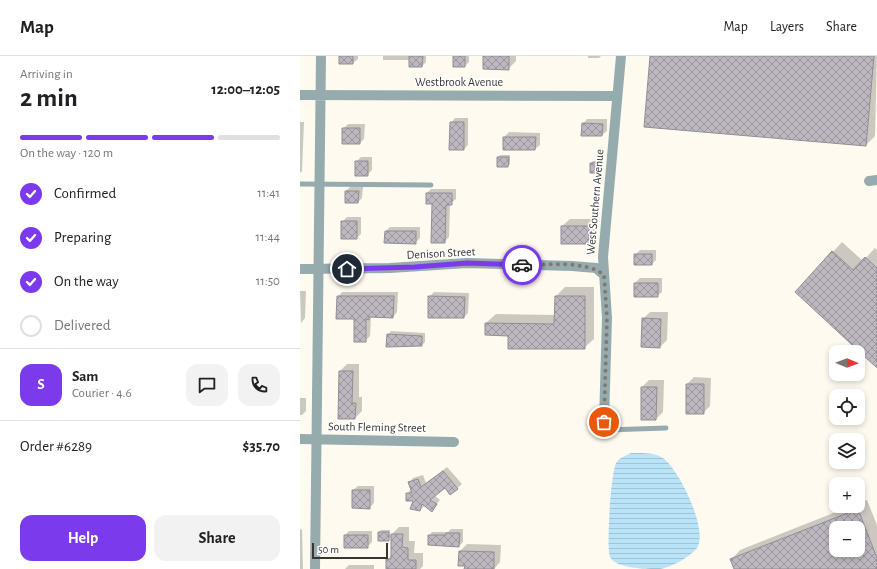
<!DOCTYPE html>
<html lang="en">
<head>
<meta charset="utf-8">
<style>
  :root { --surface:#fff; --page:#f2f2f2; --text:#202124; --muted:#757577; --line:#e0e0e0; --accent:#7c3aed }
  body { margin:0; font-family:"Alegreya Sans",sans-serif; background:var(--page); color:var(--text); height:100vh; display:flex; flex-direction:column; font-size:15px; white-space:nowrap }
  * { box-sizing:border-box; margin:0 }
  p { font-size:13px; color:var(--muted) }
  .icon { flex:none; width:22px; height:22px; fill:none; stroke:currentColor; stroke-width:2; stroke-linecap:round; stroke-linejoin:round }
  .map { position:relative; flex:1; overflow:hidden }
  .details { display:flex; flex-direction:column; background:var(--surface); width:300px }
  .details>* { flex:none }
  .needle { width:26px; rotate:91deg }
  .fabs { position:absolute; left:529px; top:289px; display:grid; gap:8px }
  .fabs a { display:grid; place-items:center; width:36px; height:36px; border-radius:8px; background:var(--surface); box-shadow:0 2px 6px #0003; font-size:20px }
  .scale { position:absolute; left:12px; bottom:10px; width:76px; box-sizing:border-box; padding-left:4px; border:2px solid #373531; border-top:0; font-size:11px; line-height:14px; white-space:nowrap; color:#373531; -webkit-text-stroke:3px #fff; paint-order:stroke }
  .pin { position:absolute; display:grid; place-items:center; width:34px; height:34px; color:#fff; margin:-17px; border:2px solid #fff; border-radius:50%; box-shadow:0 1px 4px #0007 }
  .courier { position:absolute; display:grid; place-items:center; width:40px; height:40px; margin:-20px; border:3px solid #7c3aed; border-radius:50%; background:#fff; color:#222; box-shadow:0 1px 5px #0007 }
  .head em { font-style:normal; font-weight:600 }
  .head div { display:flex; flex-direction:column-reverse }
  .head { display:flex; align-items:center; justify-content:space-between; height:68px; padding:0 20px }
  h1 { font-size:26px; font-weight:600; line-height:30px }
  .bar { display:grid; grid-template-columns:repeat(4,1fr); gap:6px 4px; align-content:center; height:48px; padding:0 20px }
  .bar i { height:5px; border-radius:3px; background:var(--line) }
  .bar .current { background:var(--accent) }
  .bar p { grid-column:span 4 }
  .line { display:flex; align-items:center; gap:10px; padding:0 20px; border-top:1px solid var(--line) }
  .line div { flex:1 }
  .round { display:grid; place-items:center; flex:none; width:42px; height:42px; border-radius:12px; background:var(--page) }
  ol { padding:0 20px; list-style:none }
  li { display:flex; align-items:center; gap:12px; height:44px }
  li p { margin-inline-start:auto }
  li .icon { padding:4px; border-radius:50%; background:var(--accent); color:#fff; stroke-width:4 }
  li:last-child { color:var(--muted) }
  li i { width:22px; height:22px; border:2px solid var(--line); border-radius:50% }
  .action { display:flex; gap:8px; margin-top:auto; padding:8px 20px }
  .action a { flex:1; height:46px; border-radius:12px; background:var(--accent); color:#fff; font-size:16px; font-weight:600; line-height:46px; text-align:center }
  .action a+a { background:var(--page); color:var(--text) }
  header { display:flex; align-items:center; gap:24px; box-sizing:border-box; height:56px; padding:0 20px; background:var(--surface); border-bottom:1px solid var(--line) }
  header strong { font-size:19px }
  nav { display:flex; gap:22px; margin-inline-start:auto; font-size:14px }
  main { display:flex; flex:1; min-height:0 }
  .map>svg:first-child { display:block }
</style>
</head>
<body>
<header>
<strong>Map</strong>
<nav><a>Map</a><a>Layers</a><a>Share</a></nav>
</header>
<main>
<section class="details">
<div class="head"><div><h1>2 min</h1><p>Arriving in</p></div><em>12:00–12:05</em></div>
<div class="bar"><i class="current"></i><i class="current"></i><i class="current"></i><i></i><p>On the way · 120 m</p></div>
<ol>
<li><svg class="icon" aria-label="check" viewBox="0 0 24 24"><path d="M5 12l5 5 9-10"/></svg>Confirmed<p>11:41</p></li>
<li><svg class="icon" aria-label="check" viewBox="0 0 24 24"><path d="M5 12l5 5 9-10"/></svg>Preparing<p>11:44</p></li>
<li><svg class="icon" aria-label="check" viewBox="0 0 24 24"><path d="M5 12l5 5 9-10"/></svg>On the way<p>11:50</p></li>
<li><i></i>Delivered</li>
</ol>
<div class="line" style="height:72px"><b class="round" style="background:var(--accent);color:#fff">S</b><div><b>Sam</b><p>Courier · 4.6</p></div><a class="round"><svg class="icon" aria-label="chat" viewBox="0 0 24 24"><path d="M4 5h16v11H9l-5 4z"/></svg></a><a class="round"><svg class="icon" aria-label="phone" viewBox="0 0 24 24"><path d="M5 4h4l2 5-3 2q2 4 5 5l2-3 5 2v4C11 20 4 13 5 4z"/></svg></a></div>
<div class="line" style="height:52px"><div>Order #6289</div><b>$35.70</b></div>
<div class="action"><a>Help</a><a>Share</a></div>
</section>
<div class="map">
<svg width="577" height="513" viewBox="0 0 577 513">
  <defs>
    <pattern id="water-rules" width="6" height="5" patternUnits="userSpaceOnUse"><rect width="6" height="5" fill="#b9e4f8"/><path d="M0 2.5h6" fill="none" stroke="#a0c4d5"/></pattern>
    <pattern id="building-cross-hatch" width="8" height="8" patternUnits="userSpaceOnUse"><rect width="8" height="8" fill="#bdb7c0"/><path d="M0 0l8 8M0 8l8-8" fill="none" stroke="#9a969d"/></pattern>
  </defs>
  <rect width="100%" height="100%" fill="#fffaf0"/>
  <path fill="url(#water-rules)" d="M331,397C341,397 354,396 363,402C379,413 409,475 397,492C390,501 372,511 360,513C347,513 316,513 310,501C306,491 311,417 316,407C320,401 325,400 331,397Z"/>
  <path fill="#0003" fill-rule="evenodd" d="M40,0H58V3L53,7Z
    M83,0H126V6L122,10L110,4H83Z
    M154,0H169V6L165,10Z
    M184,0H216V5L208,13Z
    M288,0H301L299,2H288Z
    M351,0H577L575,80L566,89Z
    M155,62H168V89L164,93L151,67Z
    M287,63H307V75L302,79L283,68Z
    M0,66H4L2,115L0,117Z
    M48,68H65L64,83L60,87L43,73Z
    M209,76L240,77V89L235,93H204V81Z
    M200,99H210V108L208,110L198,101Z
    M61,101H72V114L67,119L56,106Z
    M293,105H302V114L299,116L291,107Z
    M50,131H63L62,142L58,146L46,135Z
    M131,133H156V143L150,148L149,181L144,186L133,148L127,137Z
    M47,161H61V178L56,182L42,166Z
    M270,163H296V180L289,187L262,170Z
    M90,171H120V182L115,187L86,175Z
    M542,186L563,205L575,192L577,194V310L496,236Z
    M340,194H356V204L352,208L335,199Z
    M340,222H362V236L357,240L335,227Z
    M265,231H294V283L284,292L209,279L186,267L196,258L255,259L256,240Z
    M0,235H6L5,262L1,267Z
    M42,236H98L97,256L93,261L71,260L70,280L65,285L55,262L38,241Z
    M134,236L169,237L168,257L164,261L129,241Z
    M350,256H368L367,284L360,291L343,263Z
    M91,275L125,277V286L121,290L88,279Z
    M47,308H59V341H62V355L55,362L40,315Z
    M394,321L411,322L410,350L403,357L387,328Z
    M349,324H364L363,356L356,363L342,331Z
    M0,342H6V355L2,359H0Z
    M147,411L162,428L151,438L145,431L134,439L140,444L132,454L125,449L120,454L114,444L107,438L111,433L109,427L113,422L123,419L126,427Z
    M58,430H74V447L69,452L53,434Z
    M567,444L577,469V513H435L431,504L440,494L551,450H558V447ZM536,472H558V494H536Z
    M99,471H109V485H115L114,497H123V510L120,513H87V504L92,499V480L88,484L79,476L81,474H90V480Z
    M0,473L2,474L3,513H0Z
    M151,473H163V486L159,490L129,480L132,476H148Z
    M49,475H72V486L67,491L45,479Z
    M167,488L201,489L200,506L194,513H165L160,495Z
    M49,509H74V513H45Z"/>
  <path fill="url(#building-cross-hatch)" stroke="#928d95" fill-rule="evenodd" d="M39,0H53V8H39Z
    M109,0H123L122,11H109Z
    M153,0H165V11H153Z
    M183,0H209V14L183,13Z
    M350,0H574L566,90L344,71Z
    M150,66H164V94H149Z
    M282,67L303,68L302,80H281Z
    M42,72H60V88H42Z
    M203,81H236L235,94H203Z
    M197,101H209L208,111H197Z
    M55,105H68V120H55Z
    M290,107H300V117H290Z
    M45,135H59L58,147H45Z
    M126,137H152V149H146L145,187H131L132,148H126Z
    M41,165H57V183H41Z
    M261,170H289V188H261Z
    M85,175H116V188L84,187Z
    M532,195L553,214L565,201L577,212V312L495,236Z
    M334,198H352V209H334Z
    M334,227H358V241H334Z
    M37,240H94L93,262L69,261V264L66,263V286H54V263H36Z
    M128,240L165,241L164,262H128Z
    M255,240H285V293H208V280L185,279V267L254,268Z
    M342,262L361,263L360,292L341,291Z
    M87,278L122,280V290L86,291Z
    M39,315H53L52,347H56L55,363H38Z
    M386,328H404V358H386Z
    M341,331H357L356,364H341Z
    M143,415L158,433L150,439L145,432L130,444L137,448L132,456L122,448L120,455L110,453L113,445H106V437H112L108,426L118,423L121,431Z
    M52,434H70V453L52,452Z
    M558,453L577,502V513H434L430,503ZM536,472H558V494H536Z
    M78,476H89V485H78Z
    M146,477H160L159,491L128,489V479H146Z
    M91,478H103L102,491L108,492V504H116V513H86V503H91Z
    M44,479H68V492H44Z
    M159,495L194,496V513H164L165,510H158Z"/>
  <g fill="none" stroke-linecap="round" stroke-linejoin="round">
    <path stroke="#96abad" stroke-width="5" d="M0,128L131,129
      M304,366L307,374L366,372"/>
    <path stroke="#96abad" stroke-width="10" d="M0,39L317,40
      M569,125L577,124
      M0,213L90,212L167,207L272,210L296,212L304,219
      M304,366L307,262L303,201L321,0
      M0,383L154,386
      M15,513L21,0"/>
  </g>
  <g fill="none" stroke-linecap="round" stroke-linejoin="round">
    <path stroke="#7d7a74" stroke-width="4" stroke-dasharray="0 7.2" d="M222,209C245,209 287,204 304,219L307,262L304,366"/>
    <path stroke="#7c3aed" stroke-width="5" d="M47,213L115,211L167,207L222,209"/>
  </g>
  <g text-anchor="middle" stroke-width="3" stroke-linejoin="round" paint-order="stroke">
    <g font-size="12" fill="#373531" stroke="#fff">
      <text x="159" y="30">Westbrook Avenue</text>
      <text transform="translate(295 146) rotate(-85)" y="4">West Southern Avenue</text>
      <text transform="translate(141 197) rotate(-3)" y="4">Denison Street</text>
      <text transform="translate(77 371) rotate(1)" y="4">South Fleming Street</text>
    </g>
  </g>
</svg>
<div class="fabs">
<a><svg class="needle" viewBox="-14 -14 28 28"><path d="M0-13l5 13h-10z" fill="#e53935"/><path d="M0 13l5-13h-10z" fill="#757577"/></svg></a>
<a><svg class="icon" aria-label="locate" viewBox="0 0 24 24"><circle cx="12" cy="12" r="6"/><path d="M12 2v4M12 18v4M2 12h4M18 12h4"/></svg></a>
<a><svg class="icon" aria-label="layers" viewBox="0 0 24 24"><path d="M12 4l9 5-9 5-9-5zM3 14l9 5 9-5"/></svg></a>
<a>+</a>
<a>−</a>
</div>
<div class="scale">50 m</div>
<div class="pin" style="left:304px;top:366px;background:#ea580c"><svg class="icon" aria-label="bag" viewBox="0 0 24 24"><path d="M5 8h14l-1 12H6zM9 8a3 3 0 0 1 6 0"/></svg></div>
<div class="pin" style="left:47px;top:213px;background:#1f2937"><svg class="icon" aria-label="home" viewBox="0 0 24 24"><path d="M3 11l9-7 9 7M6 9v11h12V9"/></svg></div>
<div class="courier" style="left:222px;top:209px"><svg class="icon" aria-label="car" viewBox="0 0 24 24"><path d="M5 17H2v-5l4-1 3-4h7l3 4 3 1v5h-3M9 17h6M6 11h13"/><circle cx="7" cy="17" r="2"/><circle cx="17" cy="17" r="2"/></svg></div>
</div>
</main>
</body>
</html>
